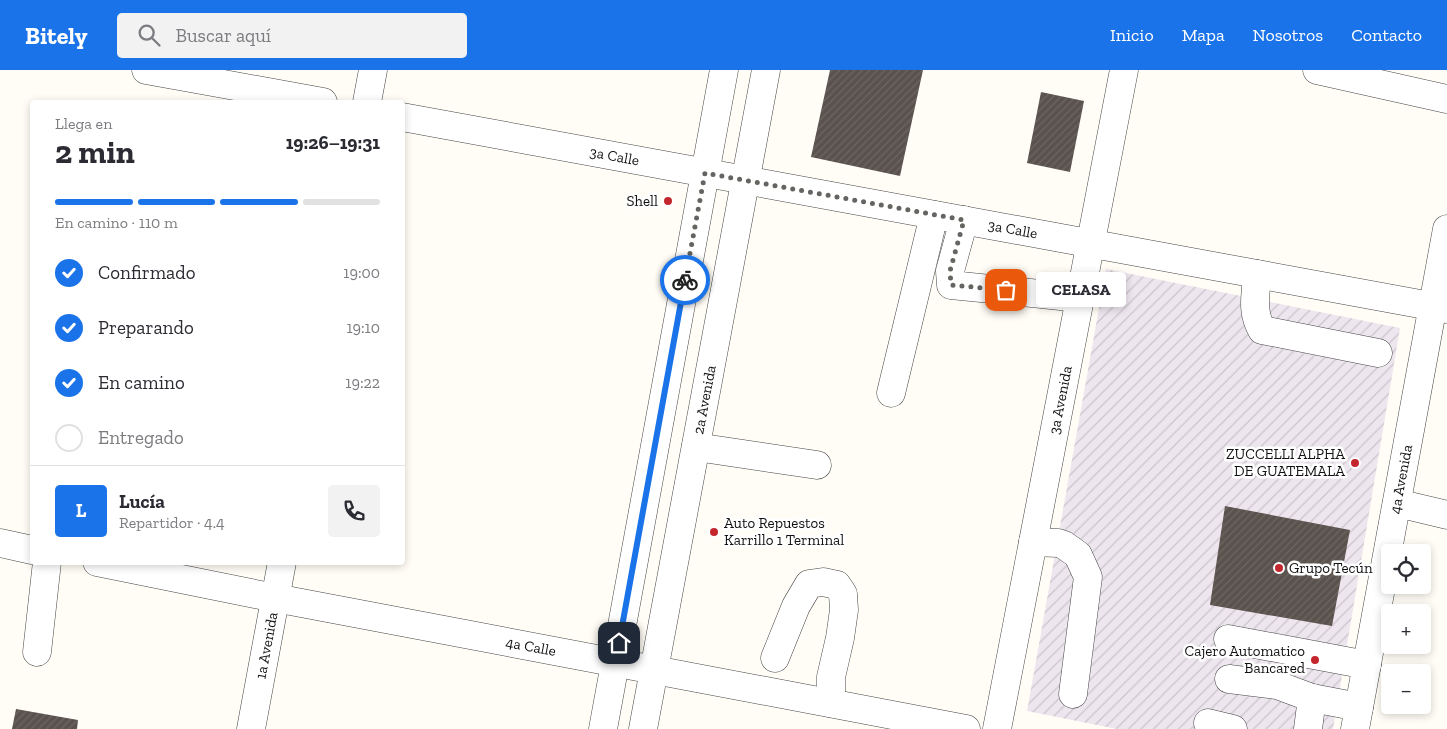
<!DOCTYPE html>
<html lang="es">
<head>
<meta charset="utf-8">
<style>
  :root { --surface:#fff; --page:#f2f2f3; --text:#2b2b33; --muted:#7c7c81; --line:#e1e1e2; --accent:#1a73e8 }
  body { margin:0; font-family:"Zilla Slab",serif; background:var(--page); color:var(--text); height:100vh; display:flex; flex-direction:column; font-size:19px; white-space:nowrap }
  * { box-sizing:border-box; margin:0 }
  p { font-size:16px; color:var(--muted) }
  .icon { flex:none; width:28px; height:28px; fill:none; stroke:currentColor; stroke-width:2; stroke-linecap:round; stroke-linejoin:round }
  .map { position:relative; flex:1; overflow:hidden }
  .sheet { position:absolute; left:30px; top:30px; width:375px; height:465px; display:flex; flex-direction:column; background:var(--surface); border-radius:5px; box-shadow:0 2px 8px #0003 }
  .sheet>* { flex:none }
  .tools { position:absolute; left:1381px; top:474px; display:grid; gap:10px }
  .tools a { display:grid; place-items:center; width:50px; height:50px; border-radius:5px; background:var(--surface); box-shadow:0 2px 8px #0003; font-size:25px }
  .pin { position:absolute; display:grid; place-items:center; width:42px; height:42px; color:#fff; margin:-21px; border-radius:10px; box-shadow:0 2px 8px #0006 }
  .courier { position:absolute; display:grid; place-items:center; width:50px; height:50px; margin:-25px; border:4px solid #1a73e8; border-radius:50%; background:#fff; color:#222; box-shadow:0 1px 6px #0007 }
  .bubble { position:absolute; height:35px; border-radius:5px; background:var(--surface); box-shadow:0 2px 8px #0003; font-size:16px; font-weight:700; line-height:35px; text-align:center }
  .headline em { font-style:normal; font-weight:700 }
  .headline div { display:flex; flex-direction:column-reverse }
  .headline { display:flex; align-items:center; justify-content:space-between; height:85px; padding:0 25px }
  h1 { font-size:32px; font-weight:700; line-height:38px }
  .bar { display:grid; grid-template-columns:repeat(4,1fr); gap:8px 5px; align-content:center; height:60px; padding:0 25px }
  .bar i { height:6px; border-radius:4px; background:var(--line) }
  .bar .on { background:var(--accent) }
  .bar p { grid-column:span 4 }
  .line { display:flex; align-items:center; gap:12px; padding:0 25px; border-top:1px solid var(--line) }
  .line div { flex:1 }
  .round { display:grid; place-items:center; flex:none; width:52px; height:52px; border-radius:5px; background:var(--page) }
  ol { padding:0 25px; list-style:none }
  li { display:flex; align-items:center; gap:15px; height:55px }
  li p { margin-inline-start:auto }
  li .icon { padding:5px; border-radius:50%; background:var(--accent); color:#fff; stroke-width:4 }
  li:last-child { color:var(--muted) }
  li i { width:28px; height:28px; border:2px solid var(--line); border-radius:50% }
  header { display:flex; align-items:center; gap:30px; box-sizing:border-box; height:70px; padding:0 25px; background:var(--accent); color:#fff }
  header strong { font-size:24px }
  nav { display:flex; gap:28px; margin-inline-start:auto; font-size:18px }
  .search { width:350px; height:45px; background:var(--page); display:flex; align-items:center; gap:12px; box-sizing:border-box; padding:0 18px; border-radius:5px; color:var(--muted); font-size:19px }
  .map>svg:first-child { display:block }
</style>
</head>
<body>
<header>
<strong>Bitely</strong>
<div class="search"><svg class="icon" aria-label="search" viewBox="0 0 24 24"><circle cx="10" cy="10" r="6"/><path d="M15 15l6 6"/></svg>Buscar aquí</div>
<nav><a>Inicio</a><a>Mapa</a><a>Nosotros</a><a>Contacto</a></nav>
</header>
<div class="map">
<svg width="1447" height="659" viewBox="0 0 1447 659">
  <defs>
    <pattern id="industrial-furrows" width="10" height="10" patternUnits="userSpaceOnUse" patternTransform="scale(1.25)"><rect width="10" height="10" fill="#eee6ef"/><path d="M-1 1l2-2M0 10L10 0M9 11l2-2" fill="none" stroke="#cbc4cc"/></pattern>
    <pattern id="building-hatch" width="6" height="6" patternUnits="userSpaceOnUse" patternTransform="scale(1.25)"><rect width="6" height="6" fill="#5a524d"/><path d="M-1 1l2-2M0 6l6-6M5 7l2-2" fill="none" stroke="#6d6662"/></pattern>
  </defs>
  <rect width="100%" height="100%" fill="#fffdf5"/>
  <path fill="url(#industrial-furrows)" d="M1106,199L1400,258L1333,659H1117L1027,641Z"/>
  <path fill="url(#building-hatch)" d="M830,0H923L900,106L811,87Z
    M1041,22L1084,31L1070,102L1027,93Z
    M1225,436L1350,460L1332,556L1210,535Z
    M16,639L78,650L77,659H12Z"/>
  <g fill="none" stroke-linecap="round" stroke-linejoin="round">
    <g stroke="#444" stroke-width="29">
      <g id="minor">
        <path d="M146,0L323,32"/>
        <path d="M1317,0L1447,29"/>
        <path d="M367,32L373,0"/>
        <path id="s1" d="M402,47L1447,239"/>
        <path d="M964,150L950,201L951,215L1080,228"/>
        <path d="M1257,204C1256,225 1251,241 1262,260L1378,283"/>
        <path d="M891,323L934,145"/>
        <path d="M696,377L817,395"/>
        <path d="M1397,433L1447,445"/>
        <path d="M1033,472L1058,473L1064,475L1078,485L1088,507L1073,624"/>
        <path d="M0,473L32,480"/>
        <path id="s2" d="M97,492L275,528L966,659"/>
        <path d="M1228,569L1367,595"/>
        <path d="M37,582L47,492"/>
        <path d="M775,588L796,536L809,514L823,512L837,515L843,524L844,540L840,568L831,607V633"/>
        <path d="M1229,609L1277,615L1312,628L1359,637"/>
        <path d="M1208,653L1233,659"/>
        <path id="s3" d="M251,659L282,492"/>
        <path d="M603,659L724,0"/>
        <path id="s4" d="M643,659L766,0"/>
        <path id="s5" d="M997,659L1124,0"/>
        <path d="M1308,659L1312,628"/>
        <path id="s6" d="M1355,659L1447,159"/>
      </g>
    </g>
    <use href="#minor" stroke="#fff" stroke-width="28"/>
  </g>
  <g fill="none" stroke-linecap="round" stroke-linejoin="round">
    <path stroke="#646461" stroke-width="5" stroke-dasharray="0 9" d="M685,210L705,103L964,150L950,201L951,215L1006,220"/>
    <path stroke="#1a73e8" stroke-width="6" d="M619,573L685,210"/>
  </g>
  <g fill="#c4262e" stroke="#fff" stroke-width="2">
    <circle cx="668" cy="131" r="5"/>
    <circle cx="1355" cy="393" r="5"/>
    <circle cx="714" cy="462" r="5"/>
    <circle cx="1279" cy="498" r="5"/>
    <circle cx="1315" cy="590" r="5"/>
  </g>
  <g text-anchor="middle" stroke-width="5" stroke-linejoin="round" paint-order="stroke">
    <g font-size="15" fill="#111" stroke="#fff">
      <text dy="5" stroke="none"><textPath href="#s1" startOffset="216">3a Calle</textPath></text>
      <text dy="5" stroke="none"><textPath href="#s1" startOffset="621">3a Calle</textPath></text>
      <text dy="5" stroke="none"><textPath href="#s4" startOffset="335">2a Avenida</textPath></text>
      <text dy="5" stroke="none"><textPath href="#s5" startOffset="335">3a Avenida</textPath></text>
      <text dy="5" stroke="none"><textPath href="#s6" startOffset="254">4a Avenida</textPath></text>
      <text dy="5" stroke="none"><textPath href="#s3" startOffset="85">1a Avenida</textPath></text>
      <text dy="5" stroke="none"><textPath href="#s2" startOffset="442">4a Calle</textPath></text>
    </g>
    <g font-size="15" fill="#111" stroke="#fff" text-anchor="end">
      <text x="658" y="136">Shell</text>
      <text x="1345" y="389">ZUCCELLI ALPHA<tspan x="1345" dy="17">DE GUATEMALA</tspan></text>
      <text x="724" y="458" text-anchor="start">Auto Repuestos<tspan x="724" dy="17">Karrillo 1 Terminal</tspan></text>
      <text x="1289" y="503" text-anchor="start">Grupo Tecún</text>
      <text x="1305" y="586">Cajero Automatico<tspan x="1305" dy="17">Bancared</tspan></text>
    </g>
  </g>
</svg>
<div class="tools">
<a><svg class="icon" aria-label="locate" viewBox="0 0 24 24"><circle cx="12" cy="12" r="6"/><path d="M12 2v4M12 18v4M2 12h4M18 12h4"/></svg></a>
<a>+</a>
<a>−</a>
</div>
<div class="pin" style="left:1006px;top:220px;background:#ea580c"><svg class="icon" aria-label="bag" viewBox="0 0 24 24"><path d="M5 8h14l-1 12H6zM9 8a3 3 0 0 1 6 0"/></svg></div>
<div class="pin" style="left:619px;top:573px;background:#1f2937"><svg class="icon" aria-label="home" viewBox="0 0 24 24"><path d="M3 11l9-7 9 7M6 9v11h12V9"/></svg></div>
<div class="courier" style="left:685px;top:210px"><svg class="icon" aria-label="bike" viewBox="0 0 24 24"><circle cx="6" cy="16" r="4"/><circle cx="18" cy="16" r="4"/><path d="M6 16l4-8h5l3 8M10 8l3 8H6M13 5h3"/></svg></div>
<div class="bubble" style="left:1036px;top:202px;width:90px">CELASA</div>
<section class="sheet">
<div class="headline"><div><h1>2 min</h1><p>Llega en</p></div><em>19:26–19:31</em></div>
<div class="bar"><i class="on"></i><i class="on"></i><i class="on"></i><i></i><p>En camino · 110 m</p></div>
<ol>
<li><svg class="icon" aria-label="check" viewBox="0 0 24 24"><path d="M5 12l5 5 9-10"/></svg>Confirmado<p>19:00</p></li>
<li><svg class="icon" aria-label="check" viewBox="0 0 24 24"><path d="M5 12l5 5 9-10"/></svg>Preparando<p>19:10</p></li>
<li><svg class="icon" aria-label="check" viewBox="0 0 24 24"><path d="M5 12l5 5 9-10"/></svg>En camino<p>19:22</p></li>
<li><i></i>Entregado</li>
</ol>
<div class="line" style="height:90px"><b class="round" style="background:var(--accent);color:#fff">L</b><div><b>Lucía</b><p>Repartidor · 4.4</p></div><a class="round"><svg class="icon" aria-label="phone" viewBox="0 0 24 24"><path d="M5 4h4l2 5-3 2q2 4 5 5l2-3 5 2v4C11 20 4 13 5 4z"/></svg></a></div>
</section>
</div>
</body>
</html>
